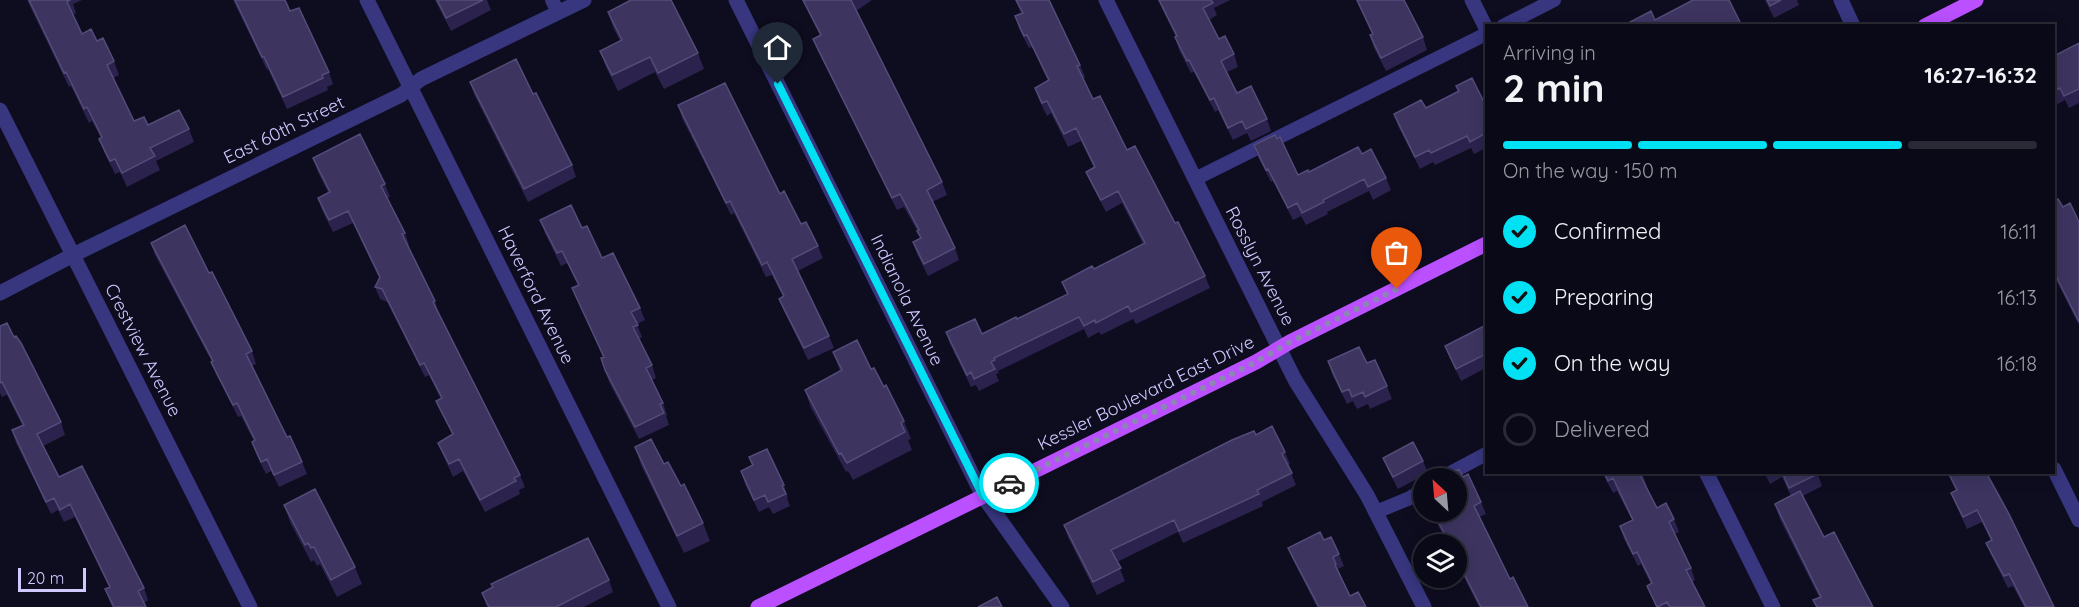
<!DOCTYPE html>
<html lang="en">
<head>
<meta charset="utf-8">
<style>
  :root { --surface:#0a0917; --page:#181724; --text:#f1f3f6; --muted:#999aa1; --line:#2a2a36; --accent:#00e1f4 }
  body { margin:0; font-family:Quicksand,sans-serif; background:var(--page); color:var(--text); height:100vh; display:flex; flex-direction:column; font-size:22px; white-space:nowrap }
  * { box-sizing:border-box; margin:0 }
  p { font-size:20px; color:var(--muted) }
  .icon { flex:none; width:33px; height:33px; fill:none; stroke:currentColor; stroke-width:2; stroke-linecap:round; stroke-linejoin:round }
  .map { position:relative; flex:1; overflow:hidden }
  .drawer { position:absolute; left:1485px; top:24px; width:570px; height:450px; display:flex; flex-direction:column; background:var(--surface); border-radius:0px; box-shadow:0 3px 15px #0003,0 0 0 2px var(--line) }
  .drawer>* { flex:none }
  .needle { width:39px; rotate:334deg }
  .buttons { position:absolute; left:1413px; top:468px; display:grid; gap:12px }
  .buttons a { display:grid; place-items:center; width:54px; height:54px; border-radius:50%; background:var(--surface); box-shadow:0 3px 15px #0003,0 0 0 2px var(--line); font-size:30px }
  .scale { position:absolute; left:18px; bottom:15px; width:68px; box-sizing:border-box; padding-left:6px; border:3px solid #cec9ff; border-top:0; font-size:16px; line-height:21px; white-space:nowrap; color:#cec9ff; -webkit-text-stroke:4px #0e0c1f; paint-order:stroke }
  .pin { position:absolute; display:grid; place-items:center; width:51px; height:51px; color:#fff; margin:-62px -26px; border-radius:50% 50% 50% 0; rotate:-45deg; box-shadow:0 0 6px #0007 }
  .pin .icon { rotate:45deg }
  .courier { position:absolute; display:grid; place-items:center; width:60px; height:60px; margin:-30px; border:4px solid #00e1f4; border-radius:50%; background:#fff; color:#222; box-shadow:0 2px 8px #0007 }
  .head em { font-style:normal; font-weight:800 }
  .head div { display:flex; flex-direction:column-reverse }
  .head { display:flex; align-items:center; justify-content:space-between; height:102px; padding:0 18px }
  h1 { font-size:39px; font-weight:800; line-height:45px }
  .bar { display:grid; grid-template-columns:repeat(4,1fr); gap:9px 6px; align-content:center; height:72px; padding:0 18px }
  .bar i { height:8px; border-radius:4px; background:var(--line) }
  .bar .selected { background:var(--accent) }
  .bar p { grid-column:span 4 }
  ol { padding:0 18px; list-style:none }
  li { display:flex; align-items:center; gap:18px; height:66px }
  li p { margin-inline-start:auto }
  li .icon { padding:6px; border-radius:50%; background:var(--accent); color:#111; stroke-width:4 }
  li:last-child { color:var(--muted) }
  li i { width:33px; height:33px; border:3px solid var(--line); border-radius:50% }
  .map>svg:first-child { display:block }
</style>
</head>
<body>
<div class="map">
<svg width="2079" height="607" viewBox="0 0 2079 607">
  <rect width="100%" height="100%" fill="#0e0c1f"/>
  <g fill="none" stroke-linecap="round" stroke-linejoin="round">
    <path stroke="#37367f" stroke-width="14" d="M552,0L558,12
      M1503,26L1554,0
      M1195,179L1486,34
      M1441,478L1486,454
      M1376,512L1410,498L1424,489"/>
    <path stroke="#37367f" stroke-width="15" d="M367,0L669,607
      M736,0L983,496L1062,607
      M1106,0L1295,380L1367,495L1424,607
      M1472,0L1486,28
      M1841,0L1853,26
      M0,110L250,607
      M0,293L73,255L401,95L421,79L584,0
      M2054,469L2079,520
      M1706,472L1773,607"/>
    <path stroke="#ba50ff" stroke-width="15" d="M1925,26L1976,0
      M758,607L1256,362L1290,342L1486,244"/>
  </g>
  <path fill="#2b234d" d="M27,0H82L73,4L76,13L73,15L82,34L97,41L114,61L119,75L113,78L134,121L148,125L189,129L194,142L156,161L160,170L127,187L120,172L115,174L104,152L99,139L101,138L92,121L89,123L71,86L69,87Z
    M233,0H285L290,11L329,72L333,84L327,87L328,90L287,109L268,69L267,70Z
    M435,0H487L491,10L451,31Z
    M802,0H872L856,11L942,182L947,195L932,202L955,248L959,260L928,276L917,254L913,242L920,238L918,232L904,207L897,210L818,51L813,39L820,35Z
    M1015,0H1049L1080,65L1085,77L1083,78L1093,99L1175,223L1205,276L1210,288L1136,324L1133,319L1101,335L1099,332L1088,338L1084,329L998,371L999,373L996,374L999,381L979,391L976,385L971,387L950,344L946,332L982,334L1017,319L1067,295L1062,282L1094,269L1143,244L1122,203L1106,212L1091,184L1086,172L1094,168L1081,141L1068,147L1051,113L1047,116L1039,100L1035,88L1048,81L1032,47L1029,48L1019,29L1015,16L1021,13Z
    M1158,0H1230L1214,8L1217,15L1209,20L1219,39L1234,54L1238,67L1227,72L1237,93L1267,119L1271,131L1251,141L1247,133L1233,140L1218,110L1215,112L1194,72L1191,73L1179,50L1175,37H1176Z
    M1356,0H1404L1423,37L1427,50L1386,71L1374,48L1370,35L1372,34Z
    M1765,0H1797L1799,5L1774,18Z
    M608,12L698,53L704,69L664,89L655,72L618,91L606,67L600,51L620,41L613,27Z
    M2079,43V103L2069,108L2065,100L2054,106V56Z
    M470,82L533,94L572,165L576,177L528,202L474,94Z
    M1456,86L1486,106V148L1474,154L1471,148L1435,165L1433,162L1420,169L1398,126L1394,114L1426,108L1458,92Z
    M678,105L780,194L801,224L818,246L823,258L798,271L829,336L834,348L808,360L784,311L779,299L783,297L772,275L766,277L734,213L731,215L682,118Z
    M1254,145L1298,175L1362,154L1386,178L1391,190L1373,200L1369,191L1327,212L1328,214L1306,225L1301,216L1293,220L1273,181L1271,182L1258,157Z
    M313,158L385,184L390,197L387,198L405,233L409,245L407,246L435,301L439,314L520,475L525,487L519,490L520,494L485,512L463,471L453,477L443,455L438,443L452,434L441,413L436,401L441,399L429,375L425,377L387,302L380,299L375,287L379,278L353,223L333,232L322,210L318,198L328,192L317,170Z
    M2054,201L2063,207L2079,222V325L2054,276Z
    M540,220L582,228L602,258L640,308L645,320L637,324L642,337L639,339L652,365L656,378L652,380L663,403L667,415L666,416L669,425L639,439L609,382L601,358L603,357L577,300L572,288L578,286L567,263L561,266L545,233Z
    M151,243L209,273L252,351L256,364L252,366L287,437L302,462L307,474L279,487L271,471L266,474L256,454L252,442L254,441L241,416L238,417L216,374L212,362L155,255Z
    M1486,325V368L1461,381L1450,358L1445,346Z
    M0,326L14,337L61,422L65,435L43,446L59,477L144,588L148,600L144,603L146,607H112L105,589L109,587L75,517L64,522L58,510L51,514L16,443L12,430L22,425L7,395L2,397L0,393Z
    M833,352L871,369L904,421L911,439L908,440L912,450L853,480L848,471L846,472L811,408L805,390L840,371Z
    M1328,361L1367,363L1387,386L1392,399L1370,409L1368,404L1357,409L1353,401L1347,404L1332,374Z
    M1256,435L1285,452L1290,464L1288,465L1296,485L1262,502L1263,506L1183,543L1178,532L1117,562L1125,581L1097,595L1068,537L1064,525Z
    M635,447L664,464L681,486L703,523L710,541L684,553L641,465Z
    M749,457L784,485L788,498H787L790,506L773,514L769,507L759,512L745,484L741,471L752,466Z
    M1383,458L1423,461L1428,473L1398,489L1388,470Z
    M1602,472H1642L1647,486L1646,487L1657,508L1674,519L1679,532L1675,534L1691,568L1695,580L1692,582L1705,607H1656L1647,586L1651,584L1641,564L1638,566L1624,539L1620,526L1632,520L1617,491L1613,493Z
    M1764,472H1817L1822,486L1803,496L1824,537L1873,607H1816L1813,600L1819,597L1779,517L1775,504L1791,496L1782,477L1770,484Z
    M1947,472H1983L2054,607H2024L2013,586L2008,588L1991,555L1986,543L1991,541L1982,522L1967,529L1956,505L1951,493L1956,491Z
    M1463,477L1481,502L1486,514L1479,517L1510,579L1528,607H1479L1456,561V544H1448L1431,512H1456Z
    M284,505L355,567L362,584L337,597L320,564L317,566L314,560L311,562L290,522Z
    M1288,548L1339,554L1344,566L1338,569L1350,596L1366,607H1317L1293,560Z
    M609,580L613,592L584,607H487L482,593Z"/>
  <path fill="#3d3560" stroke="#544c79" stroke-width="1.5" d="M29,0H70L67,2L82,34L91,29L97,41L103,38L114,61L107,65L134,121L144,117L148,125L179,110L189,129L150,148L155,156L122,173L115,159L110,161L99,139L102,137L87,107L84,109L66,72L64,73Z
    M235,0H285L290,11L299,8L329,72L322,75L323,78L283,97L264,57H262Z
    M437,0H483L446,18Z
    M631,0H671L698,53L658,73L650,57L612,75L600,51L622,40L608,12Z
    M803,0H851L942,182L927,190L955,248L924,264L913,242L921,238L917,231L919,230L900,194L892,198L813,39L821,35Z
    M1016,0H1049L1080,65L1077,66L1093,99L1100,96L1127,150L1135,146L1175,223L1178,222L1205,276L1131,312L1128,306L1096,323L1095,320L1084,326L1079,317L994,358L995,360L991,362L995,369L974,379L971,372L967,375L946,332L975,319L982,334L1016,317L1017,319L1068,294L1062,282L1092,266L1094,269L1145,243L1118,191L1101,200L1086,172L1095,167L1076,128L1064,134L1047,101L1042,103L1035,88L1049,80L1027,35L1024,36L1015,16L1023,13Z
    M1159,0H1211L1213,3L1203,8L1219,39L1225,36L1234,54L1221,61L1237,93L1251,86L1267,119L1246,129L1242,121L1228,128L1214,98L1210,100L1189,60L1187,61L1175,37L1177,36Z
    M1357,0H1404L1423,37L1381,58L1370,35L1373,34Z
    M1693,0H1729L1742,26H1629L1628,23L1651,11L1655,20Z
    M1767,0H1781L1770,6Z
    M2079,43V89L2064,96L2060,88L2054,91V56Z
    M516,59L533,94L536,93L572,165L524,189L470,82Z
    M1472,78L1486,106V123L1484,124L1486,129V133L1470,142L1467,136L1431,153L1429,150L1415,157L1394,114L1421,100L1426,108L1459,91L1456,86Z
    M725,83L780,194L784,191L801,224L806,222L818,246L792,259L829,336L804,348L779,299L784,296L767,262L762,265L730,201L726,203L678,105Z
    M360,134L385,184L381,186L405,233L402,234L435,301L433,302L520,475L514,478L516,481L480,500L459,459L449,464L438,443L453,434L436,401L442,398L424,363L420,365L382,289L375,287L380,277L348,211L329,220L318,198L330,192L313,158Z
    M1275,135L1277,139L1280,137L1298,175L1308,170L1309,172L1358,147L1362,154L1371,149L1386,178L1368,187L1364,179L1323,200L1324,202L1302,213L1297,203L1288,208L1268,169L1266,170L1254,145Z
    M2058,199L2063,207L2070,203L2079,222V322L2054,272V201Z
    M571,205L582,228L587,226L602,258L613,253L640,308L631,312L638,325L633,327L652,365L646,368L663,403L660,404L664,413L635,427L605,370L601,358L604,357L572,288L579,285L562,251L557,253L540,220Z
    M185,225L209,273L212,272L252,351L246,354L282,427L287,437L290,436L302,462L274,475L267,459L261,462L252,442L255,440L237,403L233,405L211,362L213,361L151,243Z
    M7,323L14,337L16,336L21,343L61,422L37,434L59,477L82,466L144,588L138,591L146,607H114L105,589L110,587L70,504L60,510L54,498L46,502L12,430L24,425L2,382L0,383V326Z
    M1486,325V354L1456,369L1445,346Z
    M857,340L871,369L874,368L884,387L886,385L904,421L901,423L905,432L847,463L841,453L839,454L805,390L842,370L833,352Z
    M1359,347L1367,363L1375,360L1387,386L1365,397L1363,392L1352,397L1349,389L1342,392L1328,361Z
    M1272,426L1285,452L1282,454L1292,473L1257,490L1259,494L1179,531L1174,520L1111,550L1121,568L1093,582L1064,525L1232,440L1254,431L1256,435Z
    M651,439L664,464L668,462L681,486L684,484L703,523L677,536L635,447Z
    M1413,442L1423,461L1393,477L1383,458Z
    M767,449L784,485L782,486L786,494L768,502L765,495L754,500L741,471L753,465L749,457Z
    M1459,469L1463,477L1468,474L1481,502L1474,506L1510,579L1513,577L1528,607H1481L1456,558V544H1450L1433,512H1456V478H1440Z
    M1604,472H1642L1643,474L1640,475L1657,508L1666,503L1674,519L1669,522L1691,568L1686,570L1705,607H1670L1667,602L1657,607L1647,586L1652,583L1637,552L1633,554L1620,526L1633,520L1613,478L1608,481Z
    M1782,472H1817L1818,474L1789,488Z
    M1948,472H1983L1984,475L1987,474L2009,514L2054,607H2026L2009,574L2004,576L1986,543L1992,540L1977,510L1963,517L1951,493L1957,490Z
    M315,489L355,567L331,580L314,547L311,548L308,543L305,545L284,505Z
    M1800,491L1824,537L1834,532L1873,607H1817L1813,600L1821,597L1775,504Z
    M1320,532L1324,540L1331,537L1339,554L1333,557L1336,564L1335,565L1350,596L1358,592L1366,607H1319L1288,548Z
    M588,538L609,580L556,607H489L482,593L493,587L491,584Z
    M997,597L1002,607H978Z"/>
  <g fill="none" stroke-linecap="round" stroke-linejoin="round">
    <path stroke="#8b87b1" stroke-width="6" stroke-dasharray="0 10.8" d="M1009,483L1256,362L1290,342L1397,289"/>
    <path stroke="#00e1f4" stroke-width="8" d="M778,84L983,496L1009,483"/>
  </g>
  <g text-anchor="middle" stroke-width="4.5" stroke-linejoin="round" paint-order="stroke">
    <g font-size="18" fill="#cec9ff" stroke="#0e0c1f">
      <text transform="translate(284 130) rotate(-26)" y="6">East 60th Street</text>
      <text transform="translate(1260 266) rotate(63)" y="6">Rosslyn Avenue</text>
      <text transform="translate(536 295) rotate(64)" y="6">Haverford Avenue</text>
      <text transform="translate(907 300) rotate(64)" y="6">Indianola Avenue</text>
      <text transform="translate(143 350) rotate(63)" y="6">Crestview Avenue</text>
      <text transform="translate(1146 393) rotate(-26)" y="6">Kessler Boulevard East Drive</text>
    </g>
  </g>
</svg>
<div class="buttons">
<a><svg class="needle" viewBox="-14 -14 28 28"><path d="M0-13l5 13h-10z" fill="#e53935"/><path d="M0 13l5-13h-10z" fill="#999aa1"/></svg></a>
<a><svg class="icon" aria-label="layers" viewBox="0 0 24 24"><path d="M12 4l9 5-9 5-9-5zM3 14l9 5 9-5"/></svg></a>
</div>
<div class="scale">20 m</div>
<div class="pin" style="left:1397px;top:289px;background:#ea580c"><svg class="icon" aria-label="bag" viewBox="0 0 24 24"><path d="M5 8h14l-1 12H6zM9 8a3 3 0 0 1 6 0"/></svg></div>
<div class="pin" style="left:778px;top:84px;background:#1f2937"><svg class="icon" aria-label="home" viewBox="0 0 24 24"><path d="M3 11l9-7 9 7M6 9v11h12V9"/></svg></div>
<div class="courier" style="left:1009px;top:483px"><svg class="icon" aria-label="car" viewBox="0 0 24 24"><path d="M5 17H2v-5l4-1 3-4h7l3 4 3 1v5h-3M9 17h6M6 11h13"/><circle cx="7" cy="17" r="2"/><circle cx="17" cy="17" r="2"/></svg></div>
<section class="drawer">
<div class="head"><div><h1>2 min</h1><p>Arriving in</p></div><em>16:27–16:32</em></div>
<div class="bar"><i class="selected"></i><i class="selected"></i><i class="selected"></i><i></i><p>On the way · 150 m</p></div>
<ol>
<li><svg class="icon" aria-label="check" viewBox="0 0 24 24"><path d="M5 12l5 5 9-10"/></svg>Confirmed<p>16:11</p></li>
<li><svg class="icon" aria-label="check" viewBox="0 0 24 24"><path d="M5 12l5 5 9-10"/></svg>Preparing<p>16:13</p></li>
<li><svg class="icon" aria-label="check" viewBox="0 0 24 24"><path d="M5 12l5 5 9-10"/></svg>On the way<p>16:18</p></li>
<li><i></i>Delivered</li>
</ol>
</section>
</div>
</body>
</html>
